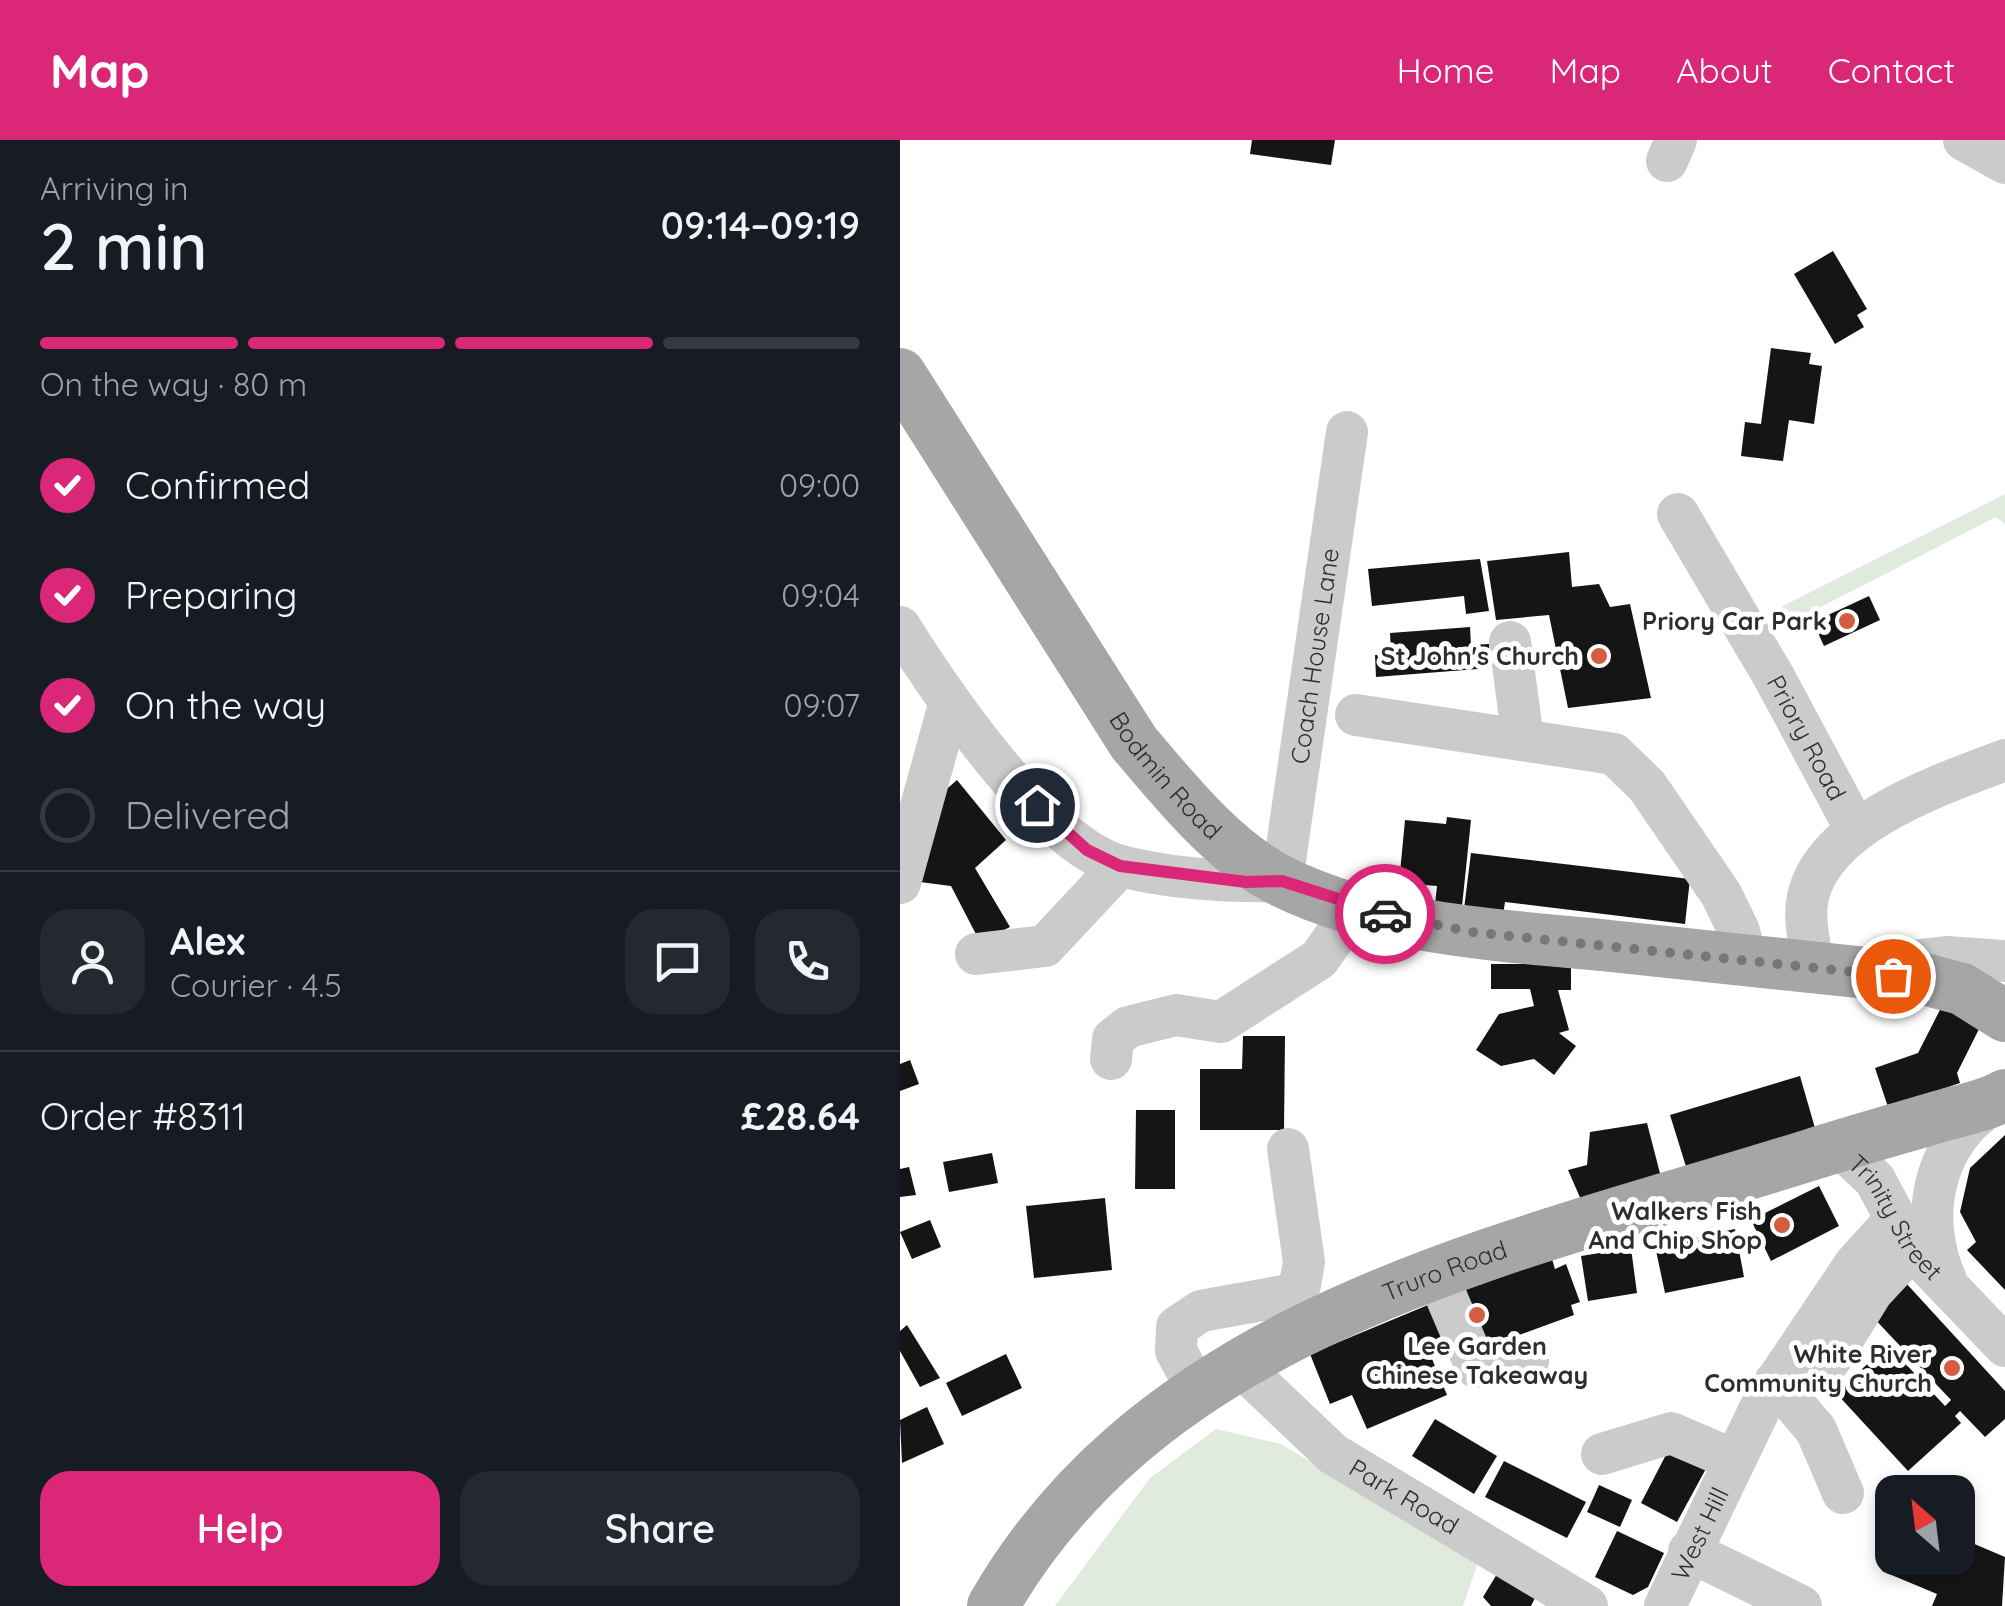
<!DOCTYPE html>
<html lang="en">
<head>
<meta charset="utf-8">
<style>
  :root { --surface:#171b24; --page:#242831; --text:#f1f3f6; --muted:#9ea1a6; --line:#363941; --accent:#db2777 }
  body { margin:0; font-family:Quicksand,sans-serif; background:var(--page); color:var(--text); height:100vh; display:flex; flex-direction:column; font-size:38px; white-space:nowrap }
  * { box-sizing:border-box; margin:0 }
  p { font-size:32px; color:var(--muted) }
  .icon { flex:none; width:55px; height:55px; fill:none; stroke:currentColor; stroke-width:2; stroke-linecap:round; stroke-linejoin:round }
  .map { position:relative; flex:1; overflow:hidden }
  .drawer { display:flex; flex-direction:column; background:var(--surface); width:900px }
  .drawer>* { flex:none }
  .needle { width:65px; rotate:332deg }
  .fabs { position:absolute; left:975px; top:1335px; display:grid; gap:20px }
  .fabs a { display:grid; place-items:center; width:100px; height:100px; border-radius:20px; background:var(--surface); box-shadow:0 5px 15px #0003; font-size:50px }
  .pin { position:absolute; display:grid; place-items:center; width:85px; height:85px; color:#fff; margin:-42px; border:5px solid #fff; border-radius:50%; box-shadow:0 2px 10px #0007 }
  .courier { position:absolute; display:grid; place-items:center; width:100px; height:100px; margin:-50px; border:8px solid #db2777; border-radius:50%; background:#fff; color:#222; box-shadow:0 2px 12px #0007 }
  .summary em { font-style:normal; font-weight:600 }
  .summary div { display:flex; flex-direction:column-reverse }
  .summary { display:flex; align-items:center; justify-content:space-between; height:170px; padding:0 40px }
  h1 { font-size:65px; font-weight:600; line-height:75px }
  .bar { display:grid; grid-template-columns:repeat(4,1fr); gap:15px 10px; align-content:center; height:120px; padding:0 40px }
  .bar i { height:12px; border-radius:8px; background:var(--line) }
  .bar .on { background:var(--accent) }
  .bar p { grid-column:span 4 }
  .line { display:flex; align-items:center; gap:25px; padding:0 40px; border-top:2px solid var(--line) }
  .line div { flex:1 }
  .round { display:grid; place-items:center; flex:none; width:105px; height:105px; border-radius:30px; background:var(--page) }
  ol { padding:0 40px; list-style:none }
  li { display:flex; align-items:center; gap:30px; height:110px }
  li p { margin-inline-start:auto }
  li .icon { padding:10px; border-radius:50%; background:var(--accent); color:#fff; stroke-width:4 }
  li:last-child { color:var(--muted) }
  li i { width:55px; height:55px; border:5px solid var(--line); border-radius:50% }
  .cta { display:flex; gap:20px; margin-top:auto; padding:20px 40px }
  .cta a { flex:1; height:115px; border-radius:30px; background:var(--accent); color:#fff; font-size:40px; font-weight:600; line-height:115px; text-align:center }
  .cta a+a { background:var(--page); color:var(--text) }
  header { display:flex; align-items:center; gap:60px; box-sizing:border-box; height:140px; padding:0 50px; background:var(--accent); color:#fff }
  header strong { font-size:48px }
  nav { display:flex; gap:55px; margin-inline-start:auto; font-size:35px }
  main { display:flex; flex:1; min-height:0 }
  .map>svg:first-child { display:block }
</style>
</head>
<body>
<header>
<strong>Map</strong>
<nav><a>Home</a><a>Map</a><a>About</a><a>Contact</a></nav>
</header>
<main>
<section class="drawer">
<div class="summary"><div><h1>2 min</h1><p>Arriving in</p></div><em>09:14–09:19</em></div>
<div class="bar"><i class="on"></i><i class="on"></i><i class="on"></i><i></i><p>On the way · 80 m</p></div>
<ol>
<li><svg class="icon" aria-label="check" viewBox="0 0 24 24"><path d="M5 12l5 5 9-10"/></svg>Confirmed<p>09:00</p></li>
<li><svg class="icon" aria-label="check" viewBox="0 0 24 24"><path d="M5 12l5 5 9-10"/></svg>Preparing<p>09:04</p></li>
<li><svg class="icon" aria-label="check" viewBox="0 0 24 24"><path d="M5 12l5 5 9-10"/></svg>On the way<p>09:07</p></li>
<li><i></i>Delivered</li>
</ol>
<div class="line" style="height:180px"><a class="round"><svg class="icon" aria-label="person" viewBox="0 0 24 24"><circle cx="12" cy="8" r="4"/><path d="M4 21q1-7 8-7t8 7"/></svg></a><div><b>Alex</b><p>Courier · 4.5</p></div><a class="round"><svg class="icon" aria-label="chat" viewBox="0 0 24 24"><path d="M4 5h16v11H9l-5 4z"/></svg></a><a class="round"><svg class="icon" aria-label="phone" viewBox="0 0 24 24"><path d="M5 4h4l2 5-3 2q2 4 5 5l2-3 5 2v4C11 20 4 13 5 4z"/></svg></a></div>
<div class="line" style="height:130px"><div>Order #8311</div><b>£28.64</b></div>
<div class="cta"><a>Help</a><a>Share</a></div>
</section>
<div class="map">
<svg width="1105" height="1466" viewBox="0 0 1105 1466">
  <rect width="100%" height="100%" fill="#fff"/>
  <path fill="#e0eadd" d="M1105,354V384L1096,377L876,490L871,472Z
    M316,1289L381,1304L578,1422L563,1466H155L250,1338Z"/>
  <path fill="#151515" d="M352,0H435L431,25L350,14Z
    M933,111L967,169L957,175L964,187L935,204L894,134Z
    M871,208L911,213L909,224L922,226L914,284L889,280L883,321L841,316L845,282L861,284Z
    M669,412L672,447L699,444L710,467L730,464L751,558L668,568L649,475L596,480L587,421Z
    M580,419L589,471L566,474L564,456L472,466L468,429Z
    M969,456L980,480L924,506L913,482Z
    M570,487L571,505L589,504L590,528L476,537L475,515L491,514L490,493Z
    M57,640L106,700L75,728L110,787L80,802L51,746L12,741L20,672Z
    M547,677L571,680L561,776L534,773L537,746L499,743L505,680L546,684Z
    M571,713L790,739L785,784L605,762L602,782L563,777Z
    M591,824H671V850H658L669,890L659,893L676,906L654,935L634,919L601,926L576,910L599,874L634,866L630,849H591Z
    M1046,858L1085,877L1057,933L1060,943L988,967L975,928L1018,913Z
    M343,896H385L384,990H300V929H342Z
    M10,920L19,944L0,951V924Z
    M900,936L917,995L788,1033L770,975Z
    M236,970H275V1049H235Z
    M747,983L763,1045L685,1069L668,1030L687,1025L690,992Z
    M1105,995V1150L1067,1110L1076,1102L1060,1072L1070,1028Z
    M92,1013L98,1043L49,1052L43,1022Z
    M9,1027L16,1055L0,1057V1029Z
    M919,1046L939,1086L871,1121L851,1080Z
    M205,1058L212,1130L134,1138L126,1066Z
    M30,1080L41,1107L12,1119L0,1092Z
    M835,1089L844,1137L765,1153L755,1106Z
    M731,1108L737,1153L688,1161L681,1116Z
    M652,1119L655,1129L666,1124L680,1162L671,1165L674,1175L575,1211L554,1154Z
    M1005,1142L1105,1251V1279L1085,1297L1060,1271L1055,1276L1061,1283L1008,1331L936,1253L988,1205L1045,1266L1051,1260L970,1174Z
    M540,1160L557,1203L530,1214L547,1255L467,1289L452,1255L430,1264L410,1214Z
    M7,1185L40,1238L20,1247L0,1211V1191Z
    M106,1214L122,1248L62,1276L46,1243Z
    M27,1267L44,1304L2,1323L0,1280Z
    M535,1279L597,1316L574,1354L512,1316Z
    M771,1305L808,1325L777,1382L741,1363Z
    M604,1321L686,1362L667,1398L585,1357Z
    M699,1345L732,1360L720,1387L687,1372Z
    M717,1391L764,1413L748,1447L733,1455L695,1437Z
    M1058,1397L1105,1417L1102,1466H1032L1037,1454L982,1431L992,1405V1418H1058Z
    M600,1429L640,1448L631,1466H591L583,1457Z"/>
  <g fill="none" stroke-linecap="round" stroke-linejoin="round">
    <g stroke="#cbcbcb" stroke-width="42">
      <path d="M1064,0L1105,23"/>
      <path d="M767,21L776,0"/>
      <path id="s1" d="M778,374L874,537L955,688"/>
      <path id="s2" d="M0,487C42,554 144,705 221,726C271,739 331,742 382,741L447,292"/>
      <path d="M610,502L623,600"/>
      <path d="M456,575L714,614L747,646L821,754L839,791L846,820"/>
      <path d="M0,743L49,565"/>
      <path d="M76,814L145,806L220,726"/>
      <path d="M986,824L1046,817L1105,821"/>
      <path d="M913,826C910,804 903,779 908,757C924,683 1042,644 1105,620"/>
      <path d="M211,919L213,899L228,887L276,875L321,882L419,819L456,767"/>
      <path id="s3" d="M939,1006L975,1040L1012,1109L1105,1206"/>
      <path d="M537,1135L576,1227L628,1221"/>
      <path d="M1046,1140C1017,1075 1034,996 1100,960"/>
      <path d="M930,1220L972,1152L1012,1109"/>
      <path id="s4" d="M337,1223L433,1314L687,1466"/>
      <path d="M875,1242L916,1290L943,1353"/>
      <path d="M298,1251L276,1211L277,1187L301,1171L389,1155L400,1145L404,1122L388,1009"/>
      <path d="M702,1314L771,1293L834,1320"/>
      <path d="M789,1411L901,1466"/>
      <path id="s5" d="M765,1466L865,1258L955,1124L993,1082"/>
    </g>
    <g stroke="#a6a6a6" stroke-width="52">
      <path id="s6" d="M0,234L234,603C276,652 324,713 383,742C479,789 596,795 701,805C809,816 917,827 1024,839L1062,849L1105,876"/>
      <path id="s7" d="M93,1466C259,1176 616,1108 910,1015C954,1001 997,989 1041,976C1062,970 1086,966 1105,955"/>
    </g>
  </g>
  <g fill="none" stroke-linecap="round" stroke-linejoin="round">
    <path stroke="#777" stroke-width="10" stroke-dasharray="0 18" d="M485,774L571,792L993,836"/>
    <path stroke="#db2777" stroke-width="12" d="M137,665L187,710L220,726L346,742L382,741L485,774"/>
  </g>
  <g fill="#d45c41" stroke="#fff" stroke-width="4">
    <circle cx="947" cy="481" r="10"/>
    <circle cx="699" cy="516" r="10"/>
    <circle cx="882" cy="1085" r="10"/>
    <circle cx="577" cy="1175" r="10"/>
    <circle cx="1052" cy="1228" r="10"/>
  </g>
  <g text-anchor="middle" stroke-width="10" stroke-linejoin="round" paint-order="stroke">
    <g font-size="25" font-weight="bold" fill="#2e2e2e" stroke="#fff" text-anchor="end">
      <text x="927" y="490">Priory Car Park</text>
      <text x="679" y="525">St John's Church</text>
      <text x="862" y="1080">Walkers Fish<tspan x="862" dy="29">And Chip Shop</tspan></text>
      <text x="577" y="1215" text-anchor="middle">Lee Garden<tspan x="577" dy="29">Chinese Takeaway</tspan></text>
      <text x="1032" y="1223">White River<tspan x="1032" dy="29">Community Church</tspan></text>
    </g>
    <g font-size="25" fill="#2e2e2e" stroke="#fff">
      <text dy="9" stroke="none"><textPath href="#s2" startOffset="720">Coach House Lane</textPath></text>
      <text dy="9" stroke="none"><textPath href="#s1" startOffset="258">Priory Road</textPath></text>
      <text dy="9" stroke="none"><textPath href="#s6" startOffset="482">Bodmin Road</textPath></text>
      <text dy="9" stroke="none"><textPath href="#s3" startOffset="92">Trinity Street</textPath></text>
      <text dy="9" stroke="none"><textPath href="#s7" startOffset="575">Truro Road</textPath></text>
      <text dy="9" stroke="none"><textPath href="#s4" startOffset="215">Park Road</textPath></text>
      <text dy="9" stroke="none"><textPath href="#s5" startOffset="80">West Hill</textPath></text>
    </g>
  </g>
</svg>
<div class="fabs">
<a><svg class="needle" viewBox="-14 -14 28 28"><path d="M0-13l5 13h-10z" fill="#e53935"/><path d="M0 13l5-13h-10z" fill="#9ea1a6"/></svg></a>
</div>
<div class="pin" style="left:993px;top:836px;background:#ea580c"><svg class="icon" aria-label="bag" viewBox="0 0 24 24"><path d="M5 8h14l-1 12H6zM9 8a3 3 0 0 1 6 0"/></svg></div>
<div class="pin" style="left:137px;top:665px;background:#1f2937"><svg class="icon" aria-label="home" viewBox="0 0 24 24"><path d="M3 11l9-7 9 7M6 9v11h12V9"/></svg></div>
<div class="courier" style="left:485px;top:774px"><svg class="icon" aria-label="car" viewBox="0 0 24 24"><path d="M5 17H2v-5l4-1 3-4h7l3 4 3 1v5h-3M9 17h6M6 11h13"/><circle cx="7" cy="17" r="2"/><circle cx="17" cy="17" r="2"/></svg></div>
</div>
</main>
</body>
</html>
